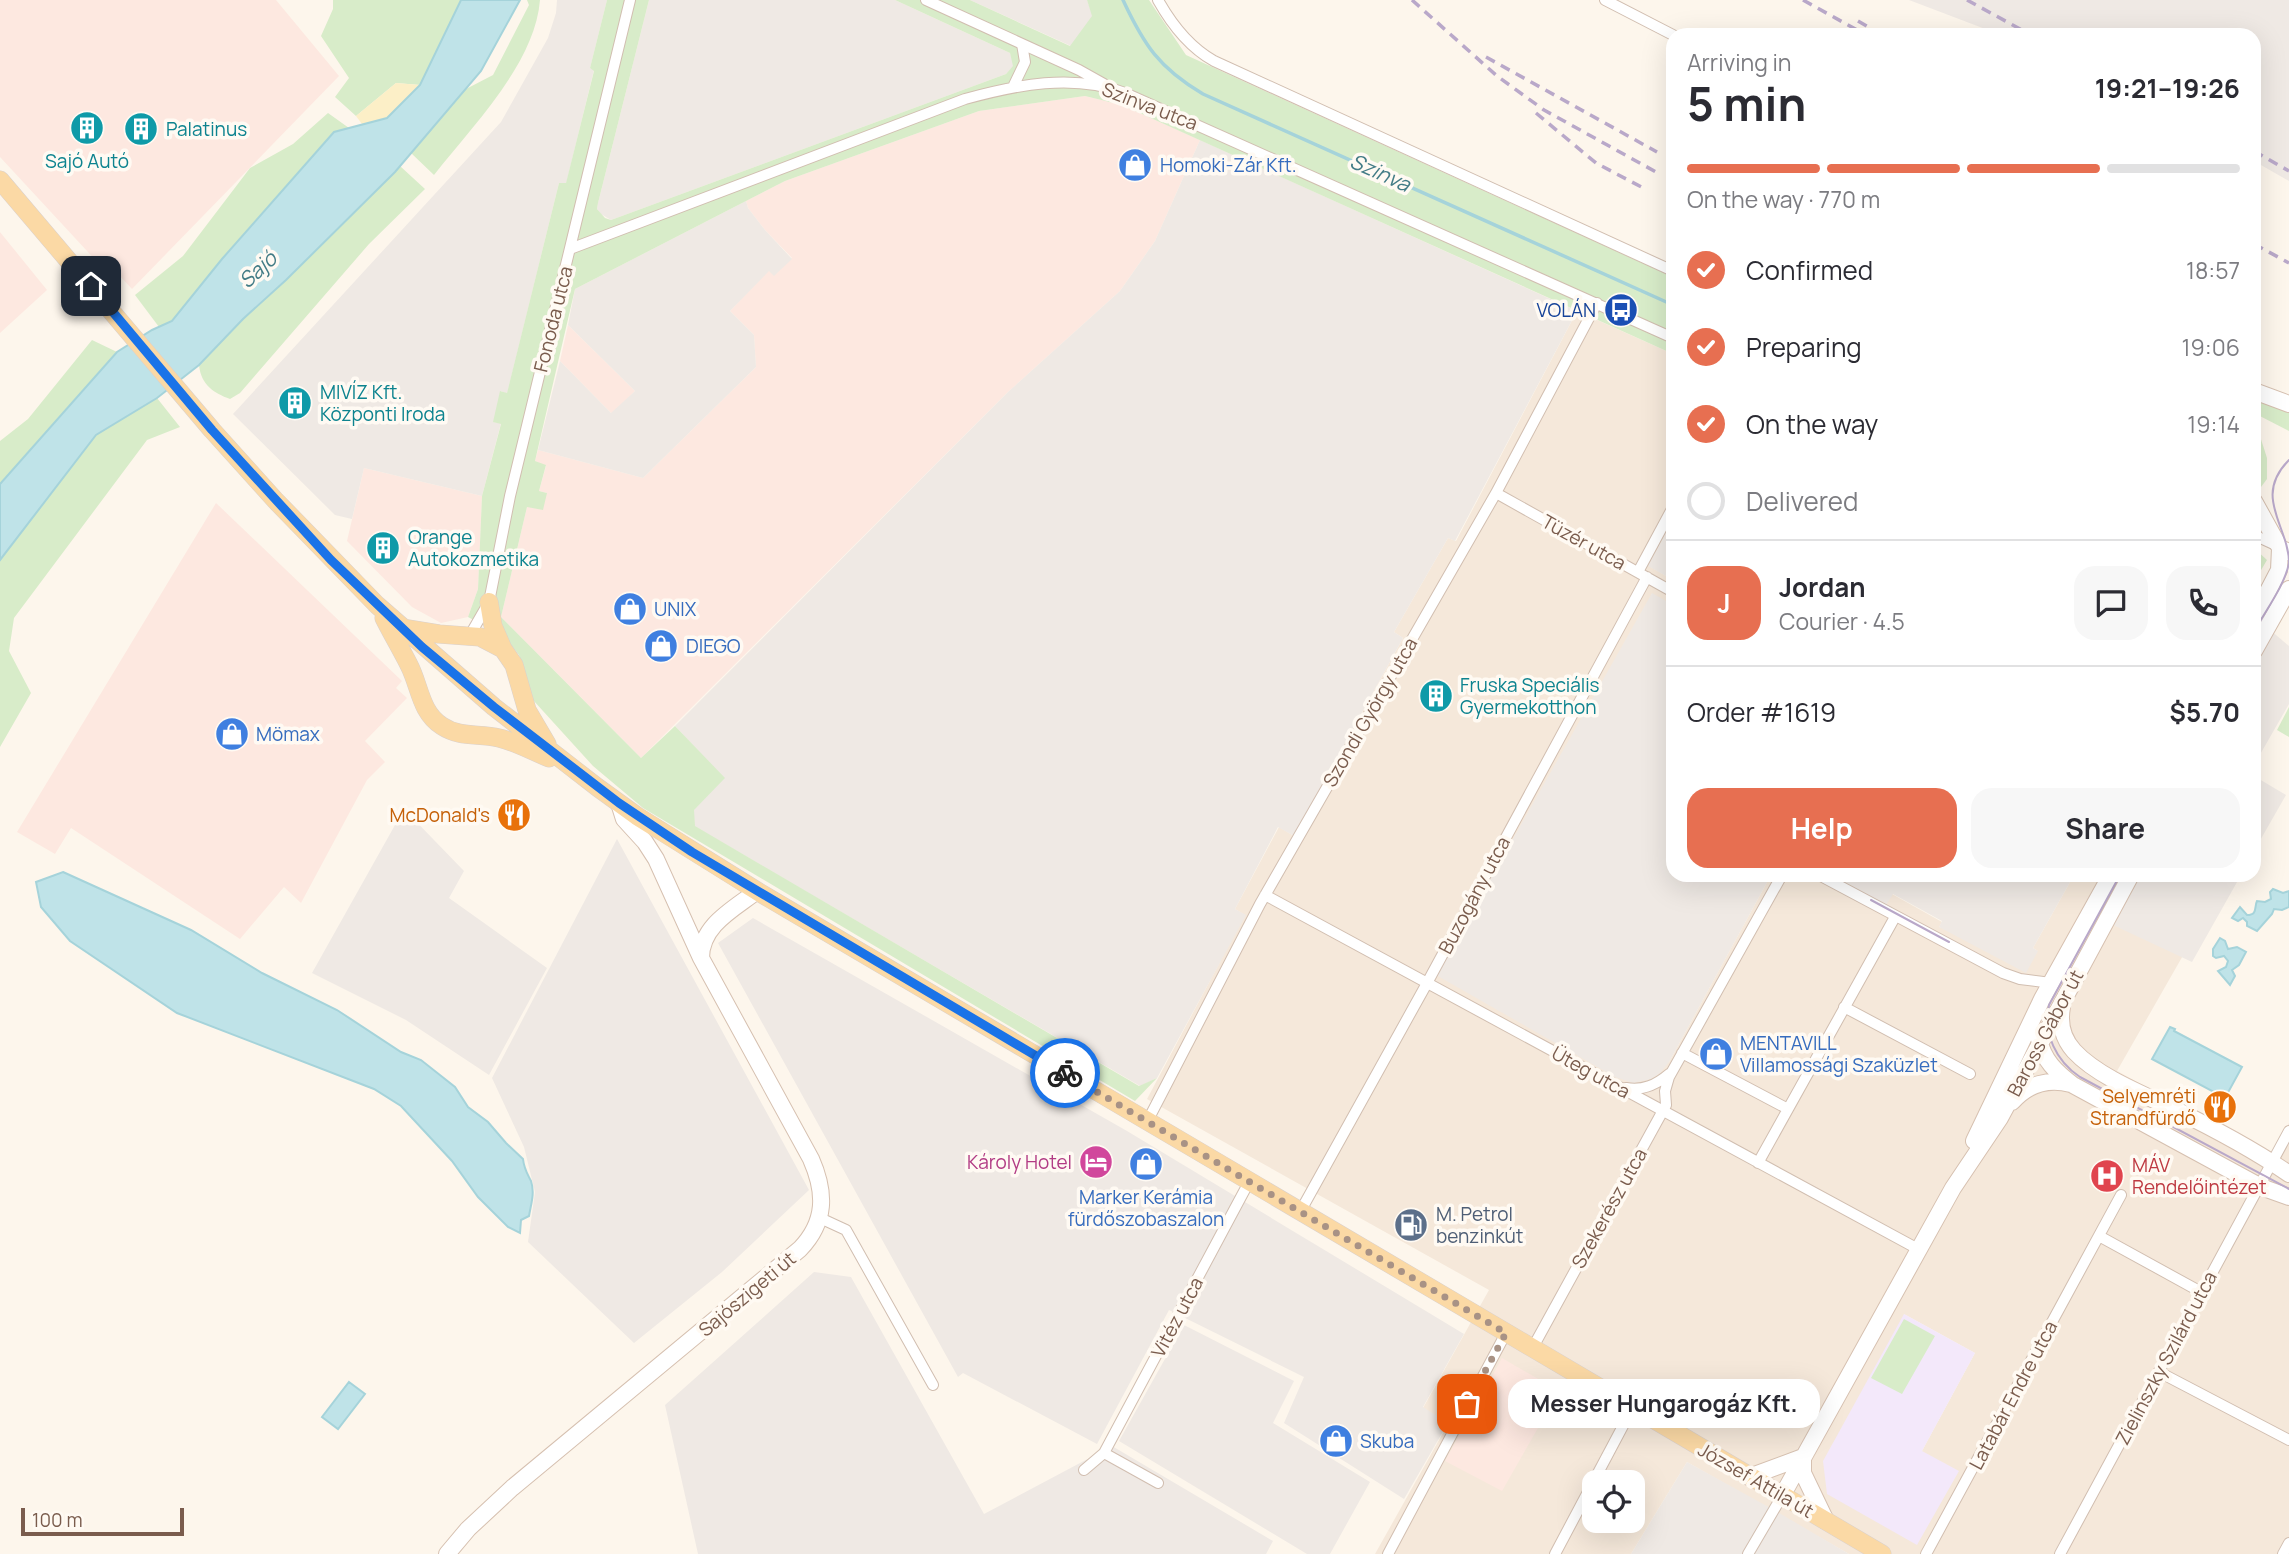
<!DOCTYPE html>
<html lang="en">
<head>
<meta charset="utf-8">
<style>
  :root { --surface:#fff; --page:#f7f7f7; --text:#2b2b33; --muted:#7c7c81; --line:#e1e1e2; --accent:#e76f51 }
  body { margin:0; font-family:Manrope,sans-serif; background:var(--page); color:var(--text); height:100vh; display:flex; flex-direction:column; font-size:26px; white-space:nowrap }
  * { box-sizing:border-box; margin:0 }
  p { font-size:23px; color:var(--muted) }
  .icon { flex:none; width:38px; height:38px; fill:none; stroke:currentColor; stroke-width:2; stroke-linecap:round; stroke-linejoin:round }
  .map { position:relative; flex:1; overflow:hidden }
  .panel { position:absolute; left:1666px; top:28px; width:595px; height:854px; display:flex; flex-direction:column; background:var(--surface); border-radius:21px; box-shadow:0 7px 28px #0002 }
  .panel>* { flex:none }
  .fabs { position:absolute; left:1582px; top:1470px; display:grid; gap:14px }
  .fabs a { display:grid; place-items:center; width:63px; height:63px; border-radius:14px; background:var(--surface); box-shadow:0 7px 28px #0002; font-size:35px }
  .scale { position:absolute; left:21px; bottom:18px; width:163px; box-sizing:border-box; padding-left:7px; border:4px solid #7a5c4d; border-top:0; font-size:19px; line-height:24px; white-space:nowrap; color:#7a5c4d; -webkit-text-stroke:5px #fffaf3; paint-order:stroke }
  .pin { position:absolute; display:grid; place-items:center; width:60px; height:60px; color:#fff; margin:-30px; border-radius:14px; box-shadow:0 4px 10px #0006 }
  .courier { position:absolute; display:grid; place-items:center; width:70px; height:70px; margin:-35px; border:5px solid #1a73e8; border-radius:50%; background:#fff; color:#222; box-shadow:0 2px 9px #0007 }
  .bubble { position:absolute; height:49px; border-radius:21px; background:var(--surface); box-shadow:0 7px 28px #0002; font-size:23px; font-weight:700; line-height:49px; text-align:center }
  .head em { font-style:normal; font-weight:700 }
  .head div { display:flex; flex-direction:column-reverse }
  .head { display:flex; align-items:center; justify-content:space-between; height:119px; padding:0 21px }
  h1 { font-size:46px; font-weight:700; line-height:52px }
  .bar { display:grid; grid-template-columns:repeat(4,1fr); gap:10px 7px; align-content:center; height:84px; padding:0 21px }
  .bar i { height:9px; border-radius:5px; background:var(--line) }
  .bar .selected { background:var(--accent) }
  .bar p { grid-column:span 4 }
  .line { display:flex; align-items:center; gap:18px; padding:0 21px; border-top:2px solid var(--line) }
  .line div { flex:1 }
  .round { display:grid; place-items:center; flex:none; width:74px; height:74px; border-radius:21px; background:var(--page) }
  ol { padding:0 21px; list-style:none }
  li { display:flex; align-items:center; gap:21px; height:77px }
  li p { margin-inline-start:auto }
  li .icon { padding:7px; border-radius:50%; background:var(--accent); color:#fff; stroke-width:4 }
  li:last-child { color:var(--muted) }
  li i { width:38px; height:38px; border:4px solid var(--line); border-radius:50% }
  .action { display:flex; gap:14px; margin-top:auto; padding:14px 21px }
  .action a { flex:1; height:80px; border-radius:21px; background:var(--accent); color:#fff; font-size:28px; font-weight:700; line-height:80px; text-align:center }
  .action a+a { background:var(--page); color:var(--text) }
  .map>svg:first-child { display:block }
</style>
</head>
<body>
<div class="map">
<svg width="2289" height="1554" viewBox="0 0 2289 1554">
  <rect width="100%" height="100%" fill="#fdf6ec"/>
  <path fill="#f5e8da" fill-rule="evenodd" d="M1577,311L1673,354V520L1649,566L1673,580V605L1651,594L1669,1062L1771,875H1830L1892,894L1942,922L1939,927L2038,951L2033,948L2074,875H2229L2117,1071L2271,1154L2289,1123V1550L2287,1554H1849L1687,1462L1631,1554H1375L1448,1424L1423,1408L1489,1290L1147,1099L1245,915L1235,909L1279,827L1294,836L1403,638L1394,632L1448,538L1456,541ZM1904,1314L1975,1353L1922,1451ZM1594,1482H1633V1521H1594Z"/>
  <path fill="#fde8e0" d="M0,0H276L339,76L132,289L106,261L100,265L0,157Z
    M1085,96L1122,105L1200,140L1155,241L1120,291L1008,392L641,758L501,617L527,507L547,493L539,491L546,466L535,461L538,450L643,478L756,367L754,335L730,311L769,270L792,258L765,230L748,208L746,201L785,181L979,111Z
    M0,232L47,290L0,333Z
    M568,325L635,391L612,414L560,361Z
    M364,468L482,496L478,589L468,617L441,623L412,607L347,541Z
    M216,503L402,681L396,688L407,698L365,741L385,762L367,780L301,903L284,887L240,939L71,828L55,854L17,832Z
    M1502,1358L1559,1391L1502,1491L1445,1461Z"/>
  <path fill="#efe9e4" d="M557,0H607L590,68L594,70L566,184L559,183L507,394L501,391L494,422L501,423L482,496L364,468L352,519L335,515L233,414L501,122L548,38L556,13Z
    M649,0H895L1010,53L1014,66L1006,74L611,220L601,214L597,209L598,203Z
    M970,0H1087L1093,16L1071,46Z
    M1909,0H2289V181L2254,161V35H2001Z
    M1200,140L1577,311L1455,541L1448,538L1394,632L1403,638L1294,836L1278,827L1235,909L1246,915L1157,1078L1140,1086L694,826L693,810L724,778L675,726L1008,392L1120,291L1155,241Z
    M746,201L748,208L765,230L792,259L774,276L769,271L730,311L754,335L756,367L643,478L538,450L560,361L611,413L635,391L568,325L575,289Z
    M1673,520V580L1648,566Z
    M1652,593L1673,605V875H1771L1669,1062L1660,1073L1651,1079L1633,1083L1615,1077L1436,975Z
    M2269,629L2289,646V704L2254,765V655Z
    M2254,776L2286,795L2254,851Z
    M404,809L464,871L449,898L547,968L489,1075L406,1020L312,973Z
    M617,839L809,1190L722,1272L634,1343L528,1242L535,1192L524,1147L492,1078Z
    M1830,875H2074L2033,948L2038,951L2026,973L1939,927L1942,921L1893,894L1886,905Z
    M2134,875H2241L2192,962L2113,925Z
    M753,918L1127,1131L1464,1334L1423,1407L1448,1423L1404,1499L1284,1423L1304,1377L1169,1310L1097,1444L963,1373L958,1377L718,943Z
    M814,1272L851,1277L984,1514L1112,1446L1273,1541L1266,1554H698L665,1405Z
    M1184,1325L1294,1381L1273,1423L1370,1482L1330,1554H1307L1119,1441Z
    M1687,1462L1774,1510L1849,1554H1631Z"/>
  <path fill="#f3e8fa" d="M1904,1314L1975,1353L1922,1451L1959,1471L1917,1545L1827,1494L1823,1461Z"/>
  <path fill="#d8ecc9" d="M333,0H461L420,85L396,83L356,116L335,97L349,78L321,36L333,9Z
    M527,0H540C535,64 472,126 434,175L411,153L466,89L493,75L529,5Z
    M607,0H649L598,203L597,209L605,218L611,220L1006,74L1013,66L1010,53L895,0H970L1070,46L1092,16L1087,0H1149L1186,55L1673,277V354L1122,105L1085,96L979,111L785,181L575,289L535,461L546,465L539,491L547,493L543,510L527,507L501,617L641,758L675,726L725,778L694,810L695,826L1139,1086L1157,1078L1135,1101L643,808L593,766L533,700L519,655L504,636L468,617L478,589L482,496L501,424L493,422L500,391L507,393L559,183H566L594,71L590,68Z
    M328,113L349,128L334,132L222,259L172,321L159,327L135,295L183,256L250,168L293,144Z
    M400,166L425,189L369,244L240,393L230,399C214,393 201,385 199,365L243,319L286,280Z
    M92,340L117,352L0,484V441L28,419Z
    M157,398L180,427L147,440L14,618L9,651L31,693L0,747V560L96,435Z
    M2257,399L2289,413V431L2254,413V400Z
    M2254,430L2259,433L2267,458V479L2255,495Z
    M2254,548L2267,560L2254,582Z
    M2289,707V737L2277,730Z
    M1904,1319L1935,1336L1902,1394L1871,1378Z"/>
  <path fill="#fcefc7" d="M396,83L420,85L387,118L362,124L356,116Z"/>
  <path fill="#bfe3e8" stroke="#a5d3da" stroke-width="2" d="M461,0H520L481,71L395,172L286,280L243,319L199,365L157,398L96,435L0,560V484L117,352L152,330L172,321L222,259L334,132L387,118L420,85Z
    M63,872L191,930L262,973L337,1010L401,1052L421,1060L455,1087L468,1107L488,1122L506,1143L523,1159C524,1169 527,1173 531,1181C535,1193 531,1204 529,1216L521,1220L520,1233L508,1227L478,1197L452,1161L401,1106L374,1089L177,1013L70,941L41,907L36,882Z
    M2273,889L2283,893L2289,891V907L2282,910L2274,909L2272,914L2257,931L2247,926V922L2243,918L2238,921L2232,918L2240,907L2247,915C2258,915 2254,907 2257,901L2265,902L2271,899L2270,892Z
    M2220,938L2225,941L2228,949L2237,947L2246,952L2239,965L2232,970L2235,976L2230,985L2218,971L2226,967L2228,961L2224,956L2216,958L2213,956V949Z
    M2170,1027L2175,1029L2174,1031L2242,1067L2225,1098L2152,1059Z
    M349,1382L365,1394L338,1429L322,1417Z"/>
  <g fill="none" stroke-linecap="round" stroke-linejoin="round">
    <path stroke="#a5d3da" stroke-width="3.5" d="M1123,0C1144,45 1159,68 1203,94L1673,305
      M2254,582L2263,589"/>
    <g stroke="#d1beb0" stroke-width="12">
      <path id="street" d="M926,0L1079,70L1104,84
        M1158,0C1172,25 1189,47 1214,61L1673,271
        M1605,0L1673,35
        M1013,87L1025,62L1022,44
        M570,249L965,99C1016,85 1073,73 1125,93L1673,338
        M1496,493L1673,592
        M2254,535L2280,547
        M1638,572L1673,507
        M470,635L489,602L510,496L630,0
        M1819,875L2003,973L2020,979L2051,983
        M1265,895L1918,1249
        M1844,1007L1970,1074
        M1682,1053L1788,1109
        M1626,1088C1643,1091 1656,1085 1669,1074
        M1147,1122L1260,904L1496,493L1597,303
        M1758,1163L1895,917
        M1300,1212L1426,985L1647,577
        M820,1218L846,1230L933,1385
        M2099,1236L2201,1292
        M1532,1349L1666,1105L1665,1091L1669,1077L1782,875
        M2159,1372L2289,1440
        M1104,1453L1158,1483
        M1084,1470L1104,1453L1249,1182
        M1388,1554L1506,1333
        M1555,1554L1633,1407
        M1748,1554L1782,1496
        M1926,1554L2121,1195
        M2060,1554L2289,1131
        M2283,1554L2289,1543"/>
    </g>
    <g stroke="#d6c0b0" stroke-width="18">
      <path id="secondary" d="M2254,391L2289,404
        M2254,501L2280,548L2289,552
        M2254,618L2279,570L2280,548
        M2254,651L2289,589
        M701,958C701,925 734,909 757,891
        M2062,1007C2059,1023 2063,1039 2074,1051C2097,1076 2142,1094 2172,1108C2211,1127 2253,1149 2289,1174
        M2039,1039C2043,1060 2056,1072 2073,1085L2261,1187L2289,1197
        M2012,1102C2028,1084 2049,1078 2071,1084
        M1974,1141L2042,999L2111,875
        M1803,1457V1473L1826,1521
        M1749,1477L1803,1457
        M1782,1496L1953,1188L2000,1118L2131,875
        M447,1554L468,1529L512,1488L800,1249C826,1222 826,1193 811,1159L701,958L656,859L645,842L624,819L619,803"/>
    </g>
    <g stroke="#dad1cd" stroke-width="19">
      <path id="primary" d="M0,180L212,430L275,500L377,605L494,707L597,787L637,816L762,894L1882,1554
        M489,602L493,626L503,649
        M384,618C392,634 401,649 409,665C420,686 420,712 442,726C460,738 479,733 499,738C516,742 532,751 549,758
        M402,628L439,634L480,637L503,649L514,665L527,710L547,744"/>
    </g>
    <use href="#street" stroke="#fff" stroke-width="10"/>
    <use href="#secondary" stroke="#fff" stroke-width="16"/>
    <use href="#primary" stroke="#fbd9a5" stroke-width="18"/>
    <path stroke="#b9a8c9" stroke-width="2" d="M2254,632C2265,611 2284,587 2289,563C2289,526 2252,497 2289,460
      M2120,875L2049,1005C2043,1034 2056,1061 2080,1077L2289,1189
      M1871,900L1949,942"/>
    <path stroke="#b9a8c9" stroke-width="3.5" stroke-dasharray="10 7" stroke-linecap="butt" d="M1412,0L1497,76L1544,110L1656,172
      M1803,0L1866,35
      M1967,0L2031,35
      M1858,21L1882,35
      M1486,57L1657,152
      M1536,113L1596,163L1647,190
      M2254,151L2289,171
      M2254,244L2289,263"/>
  </g>
  <g fill="none" stroke-linecap="round" stroke-linejoin="round">
    <path stroke="#a89285" stroke-width="7" stroke-dasharray="0 12.6" d="M1065,1073L1506,1333L1467,1404"/>
    <path stroke="#1a73e8" stroke-width="9" d="M91,286L212,430L331,560L422,647L494,707L619,803L692,852L1065,1073"/>
  </g>
  <defs>
    <g id="building-disc" transform="scale(1.75)"><circle r="9.5" fill="#0f9aa8" stroke="#fffaf3"/><path d="M-4-6H4V6H1V3H-1V6H-4ZM-2.5-4.3h1.7v1.8h-1.7ZM.8-4.3h1.7v1.8H.8ZM-2.5-1h1.7V.8h-1.7ZM.8-1h1.7V.8H.8Z" fill="#fff"/></g>
    <g id="shop-disc" transform="scale(1.75)"><circle r="9.5" fill="#3f7fe0" stroke="#fffaf3"/><path d="M-5-2.5h2.3a2.7 3.5 0 0 1 5.4 0H5L5.5 6h-11ZM-1.5-2.5h3a1.5 2.3 0 0 0-3 0Z" fill="#fff"/></g>
    <g id="bus-disc" transform="scale(1.75)"><circle r="9.5" fill="#1a4fb4" stroke="#fffaf3"/><path d="M-5-6H5V4H4V6H2V4H-2V6H-4V4H-5ZM-3.5-4V0h7V-4ZM-3.5 1.2v1.5H-2V1.2ZM2 1.2v1.5H3.5V1.2Z" fill="#fff"/></g>
    <g id="restaurant-disc" transform="scale(1.75)"><circle r="9.5" fill="#e8710a" stroke="#fffaf3"/><path d="M-5-6h1v4h1v-4h1v4h1v-4h1v5L-1.5 .5V6h-2V.5L-5-1ZM5-6V6H3V1.5H1.5Q1.5-4 5-6Z" fill="#fff"/></g>
    <g id="hotel-disc" transform="scale(1.75)"><circle r="9.5" fill="#d1479c" stroke="#fffaf3"/><path d="M-6-4.5h1.5V1H6V5H4.5V3h-9V5H-6ZM-4 0a1.8 1.8 0 1 1 3.6 0ZM.5 0V-2.5h3Q6-2.5 6 0Z" fill="#fff"/></g>
    <g id="hospital-disc" transform="scale(1.75)"><circle r="9.5" fill="#e0444e" stroke="#fffaf3"/><path d="M-5-5h3v3.5h4V-5h3V5h-3V1.5h-4V5h-3Z" fill="#fff"/></g>
    <g id="fuel-disc" transform="scale(1.75)"><circle r="9.5" fill="#5c6f8a" stroke="#fffaf3"/><path d="M-5.5-6h7V0h2V4h1.3V-2.5L3-4.5l.8-.8L6-3V5H2.5V1h-1V6h-7ZM-4.2-4.7v3.2H.2V-4.7Z" fill="#fff"/></g>
  </defs>
  <g fill-rule="evenodd">
    <use href="#building-disc" x="87" y="128"/>
    <use href="#building-disc" x="141" y="129"/>
    <use href="#shop-disc" x="1135" y="165"/>
    <use href="#bus-disc" x="1621" y="310"/>
    <use href="#building-disc" x="295" y="403"/>
    <use href="#building-disc" x="383" y="548"/>
    <use href="#shop-disc" x="630" y="609"/>
    <use href="#shop-disc" x="661" y="646"/>
    <use href="#building-disc" x="1436" y="696"/>
    <use href="#shop-disc" x="232" y="734"/>
    <use href="#restaurant-disc" x="514" y="815"/>
    <use href="#shop-disc" x="1716" y="1054"/>
    <use href="#restaurant-disc" x="2220" y="1107"/>
    <use href="#hotel-disc" x="1096" y="1162"/>
    <use href="#shop-disc" x="1146" y="1164"/>
    <use href="#hospital-disc" x="2107" y="1176"/>
    <use href="#fuel-disc" x="1411" y="1225"/>
    <use href="#shop-disc" x="1336" y="1441"/>
  </g>
  <g text-anchor="middle" stroke-width="7" stroke-linejoin="round" paint-order="stroke">
    <g font-size="19" fill="#7a5c4d" stroke="#fffaf3">
      <text transform="translate(1150 106) rotate(21)" y="7">Szinva utca</text>
      <text transform="translate(553 319) rotate(-76)" y="7">Fonoda utca</text>
      <text transform="translate(1584 542) rotate(29)" y="7">Tüzér utca</text>
      <text transform="translate(1370 712) rotate(-60)" y="7">Szondi György utca</text>
      <text transform="translate(1474 895) rotate(-62)" y="7">Buzogány utca</text>
      <text transform="translate(2045 1033) rotate(-62)" y="7">Baross Gábor út</text>
      <text transform="translate(1591 1072) rotate(29)" y="7">Üteg utca</text>
      <text transform="translate(1609 1208) rotate(-61)" y="7">Szekerész utca</text>
      <text transform="translate(747 1294) rotate(-40)" y="7">Sajószigeti út</text>
      <text transform="translate(1177 1317) rotate(-62)" y="7">Vitéz utca</text>
      <text transform="translate(2166 1358) rotate(-62)" y="7">Zielinszky Szilárd utca</text>
      <text transform="translate(2013 1395) rotate(-62)" y="7">Latabár Endre utca</text>
      <text transform="translate(1756 1480) rotate(30)" y="7">József Attila út</text>
    </g>
    <g font-size="19" fill="#0d838f" stroke="#fffaf3" text-anchor="start">
      <text x="166" y="136">Palatinus</text>
      <text x="87" y="168" text-anchor="middle">Sajó Autó</text>
      <text x="320" y="399">MIVÍZ Kft.<tspan x="320" dy="22">Központi Iroda</tspan></text>
      <text x="408" y="544">Orange<tspan x="408" dy="22">Autokozmetika</tspan></text>
      <text x="1460" y="692">Fruska Speciális<tspan x="1460" dy="22">Gyermekotthon</tspan></text>
    </g>
    <g font-size="19" fill="#366cbe" stroke="#fffaf3" text-anchor="start">
      <text x="1160" y="172">Homoki-Zár Kft.</text>
      <text x="654" y="616">UNIX</text>
      <text x="686" y="653">DIEGO</text>
      <text x="256" y="741">Mömax</text>
      <text x="1740" y="1050">MENTAVILL<tspan x="1740" dy="22">Villamossági Szaküzlet</tspan></text>
      <text x="1146" y="1204" text-anchor="middle">Marker Kerámia<tspan x="1146" dy="22">fürdőszobaszalon</tspan></text>
      <text x="1360" y="1448">Skuba</text>
    </g>
    <g font-size="19" fill="#164399" stroke="#fffaf3" text-anchor="end">
      <text x="1596" y="317">VOLÁN</text>
    </g>
    <g font-size="19" fill="#c56008" stroke="#fffaf3" text-anchor="end">
      <text x="490" y="822">McDonald's</text>
      <text x="2196" y="1103">Selyemréti<tspan x="2196" dy="22">Strandfürdő</tspan></text>
    </g>
    <g font-size="19" fill="#b23c85" stroke="#fffaf3" text-anchor="end">
      <text x="1072" y="1169">Károly Hotel</text>
    </g>
    <g font-size="19" fill="#be3a42" stroke="#fffaf3" text-anchor="start">
      <text x="2132" y="1172">MÁV<tspan x="2132" dy="22">Rendelőintézet</tspan></text>
    </g>
    <g font-size="19" fill="#4e5e75" stroke="#fffaf3" text-anchor="start">
      <text x="1436" y="1221">M. Petrol<tspan x="1436" dy="22">benzinkút</tspan></text>
    </g>
    <g font-size="21" font-style="italic" fill="#437c86" stroke="#fffaf3">
      <text transform="translate(1380 173) rotate(24)" y="7">Szinva</text>
      <text transform="translate(258 270) rotate(-43)" y="7">Sajó</text>
    </g>
  </g>
</svg>
<div class="fabs">
<a><svg class="icon" aria-label="locate" viewBox="0 0 24 24"><circle cx="12" cy="12" r="6"/><path d="M12 2v4M12 18v4M2 12h4M18 12h4"/></svg></a>
</div>
<div class="scale">100 m</div>
<div class="pin" style="left:1467px;top:1404px;background:#ea580c"><svg class="icon" aria-label="bag" viewBox="0 0 24 24"><path d="M5 8h14l-1 12H6zM9 8a3 3 0 0 1 6 0"/></svg></div>
<div class="pin" style="left:91px;top:286px;background:#1f2937"><svg class="icon" aria-label="home" viewBox="0 0 24 24"><path d="M3 11l9-7 9 7M6 9v11h12V9"/></svg></div>
<div class="courier" style="left:1065px;top:1073px"><svg class="icon" aria-label="bike" viewBox="0 0 24 24"><circle cx="6" cy="16" r="4"/><circle cx="18" cy="16" r="4"/><path d="M6 16l4-8h5l3 8M10 8l3 8H6M13 5h3"/></svg></div>
<div class="bubble" style="left:1508px;top:1379px;width:312px">Messer Hungarogáz Kft.</div>
<section class="panel">
<div class="head"><div><h1>5 min</h1><p>Arriving in</p></div><em>19:21–19:26</em></div>
<div class="bar"><i class="selected"></i><i class="selected"></i><i class="selected"></i><i></i><p>On the way · 770 m</p></div>
<ol>
<li><svg class="icon" aria-label="check" viewBox="0 0 24 24"><path d="M5 12l5 5 9-10"/></svg>Confirmed<p>18:57</p></li>
<li><svg class="icon" aria-label="check" viewBox="0 0 24 24"><path d="M5 12l5 5 9-10"/></svg>Preparing<p>19:06</p></li>
<li><svg class="icon" aria-label="check" viewBox="0 0 24 24"><path d="M5 12l5 5 9-10"/></svg>On the way<p>19:14</p></li>
<li><i></i>Delivered</li>
</ol>
<div class="line" style="height:126px"><b class="round" style="background:var(--accent);color:#fff">J</b><div><b>Jordan</b><p>Courier · 4.5</p></div><a class="round"><svg class="icon" aria-label="chat" viewBox="0 0 24 24"><path d="M4 5h16v11H9l-5 4z"/></svg></a><a class="round"><svg class="icon" aria-label="phone" viewBox="0 0 24 24"><path d="M5 4h4l2 5-3 2q2 4 5 5l2-3 5 2v4C11 20 4 13 5 4z"/></svg></a></div>
<div class="line" style="height:91px"><div>Order #1619</div><b>$5.70</b></div>
<div class="action"><a>Help</a><a>Share</a></div>
</section>
</div>
</body>
</html>
